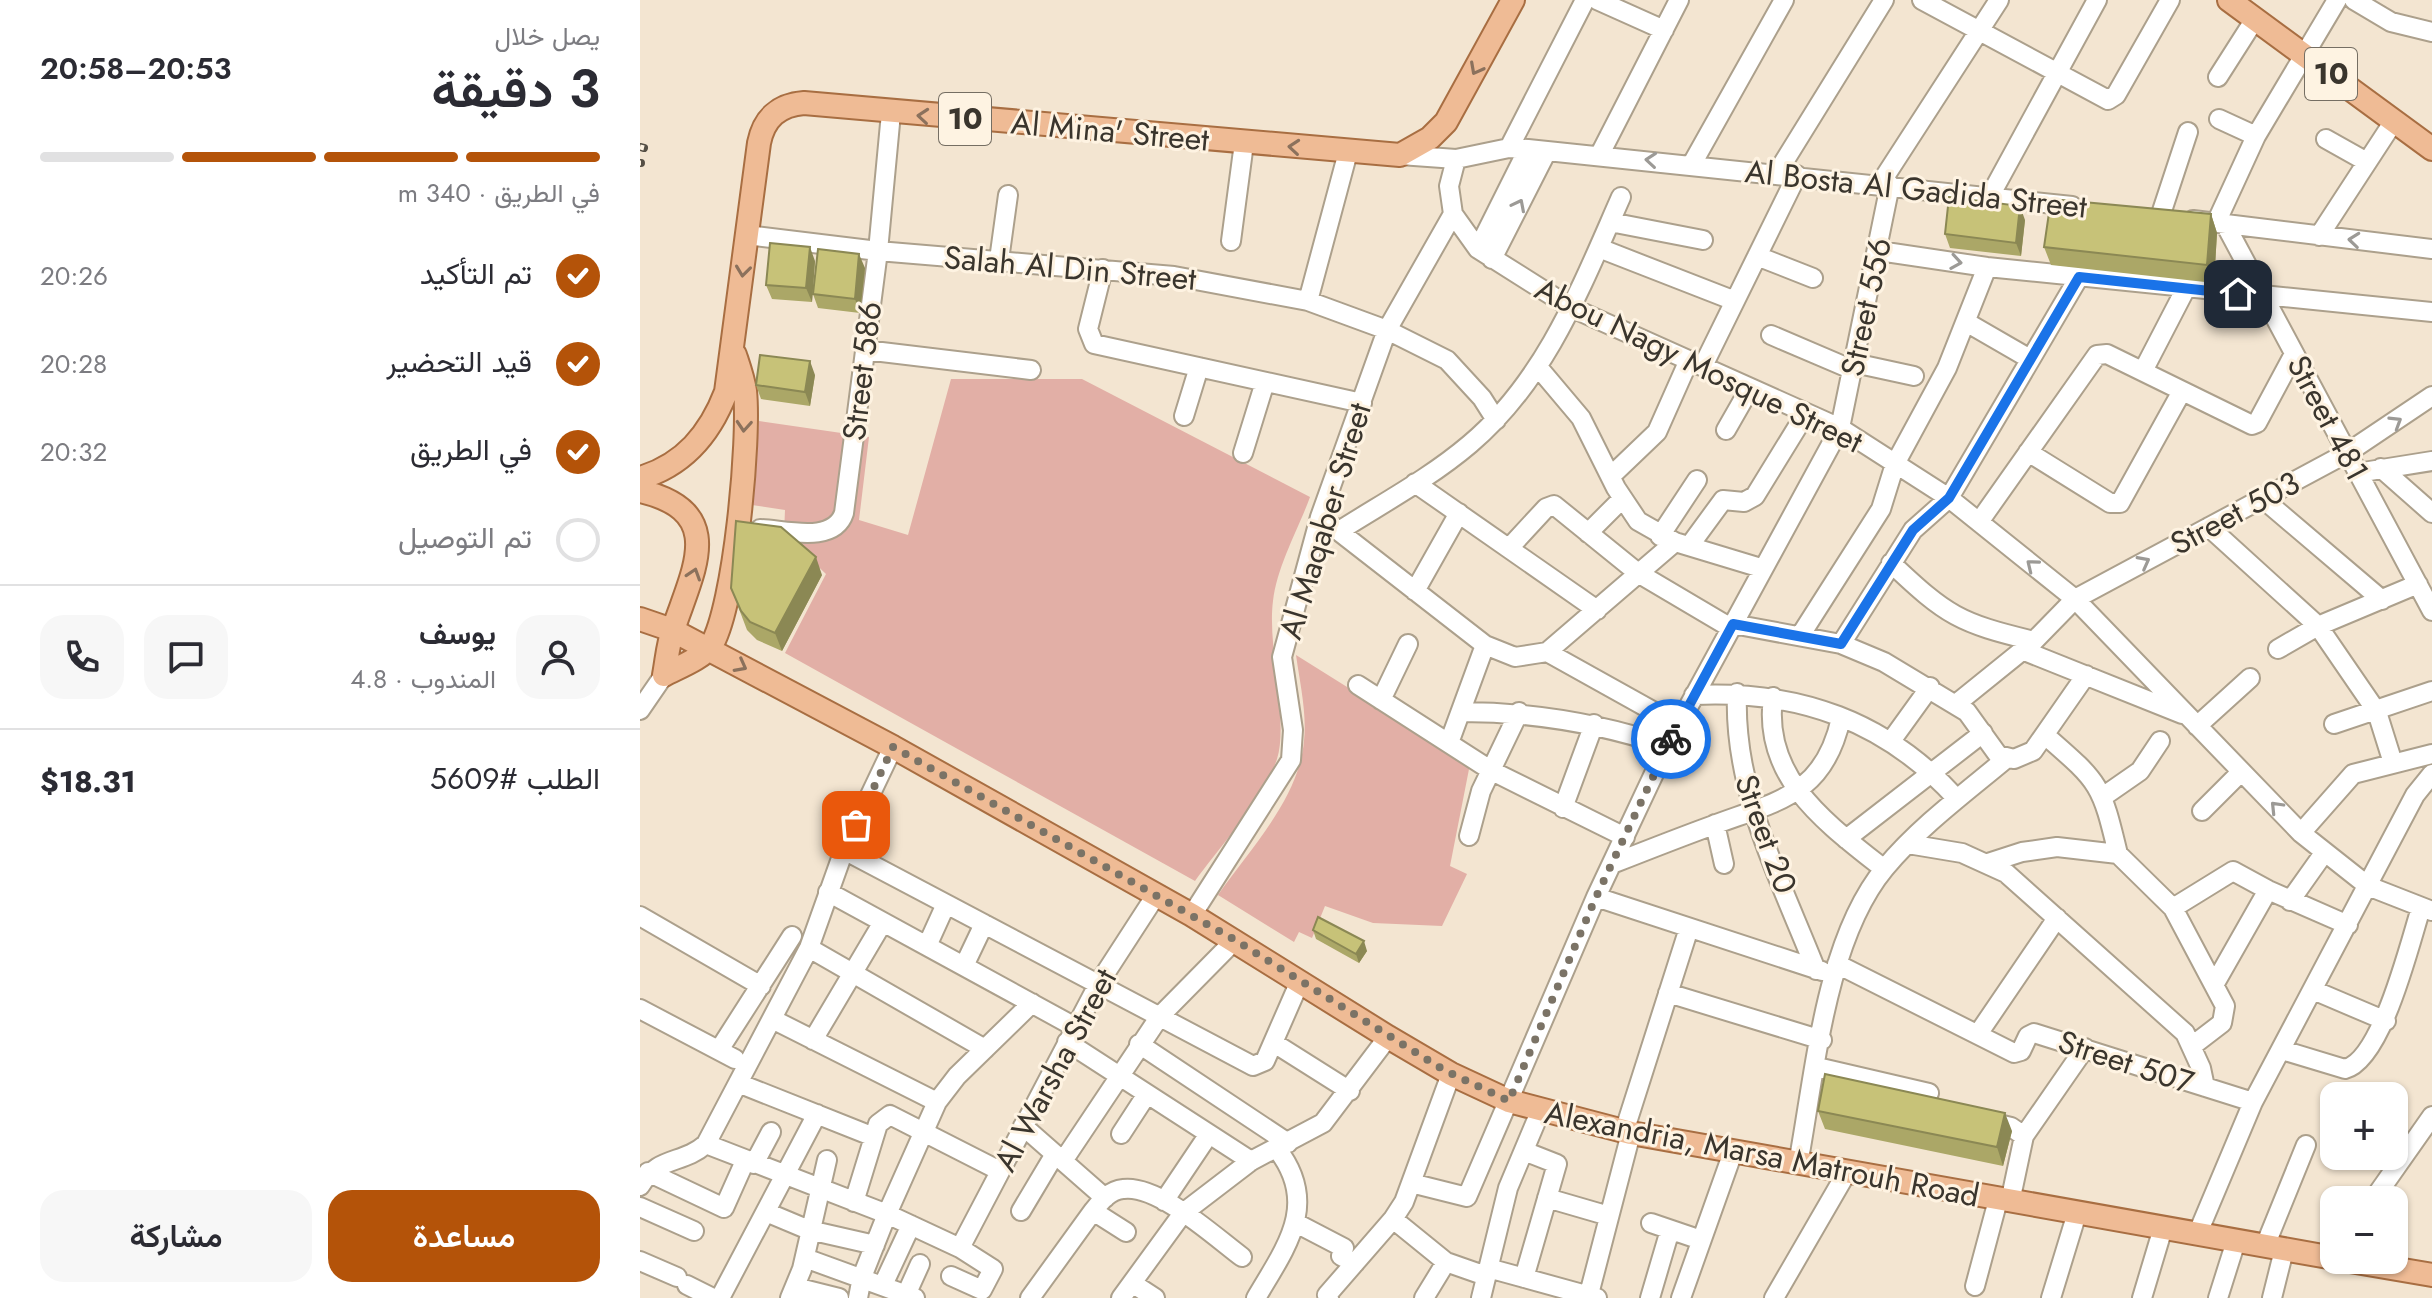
<!DOCTYPE html>
<html lang="ar">
<head>
<meta charset="utf-8">
<style>
  :root { --surface:#fff; --page:#f7f7f7; --text:#2b2b33; --muted:#7c7c81; --line:#e1e1e2; --accent:#b45309 }
  body { margin:0; font-family:Jost,Vazirmatn,sans-serif; background:var(--page); color:var(--text); direction:rtl; height:100vh; display:flex; flex-direction:column; font-size:30px; white-space:nowrap }
  * { box-sizing:border-box; margin:0 }
  p { font-size:26px; color:var(--muted) }
  .icon { flex:none; width:44px; height:44px; fill:none; stroke:currentColor; stroke-width:2; stroke-linecap:round; stroke-linejoin:round }
  .map { position:relative; flex:1; overflow:hidden; direction:ltr }
  .drawer { display:flex; flex-direction:column; background:var(--surface); width:640px }
  .drawer>* { flex:none }
  .buttons { position:absolute; left:1680px; top:1082px; display:grid; gap:16px }
  .buttons a { display:grid; place-items:center; width:88px; height:88px; border-radius:16px; background:var(--surface); box-shadow:0 2px 6px #0004; font-size:40px }
  .pin { position:absolute; display:grid; place-items:center; width:68px; height:68px; color:#fff; margin:-34px; border-radius:16px; box-shadow:0 4px 12px #0006 }
  .courier { position:absolute; display:grid; place-items:center; width:80px; height:80px; margin:-40px; border:6px solid #1a73e8; border-radius:50%; background:#fff; color:#222; box-shadow:0 2px 10px #0007 }
  .summary em { font-style:normal; font-weight:600 }
  .summary div { display:flex; flex-direction:column-reverse }
  .summary { display:flex; align-items:center; justify-content:space-between; height:136px; padding:0 40px }
  h1 { font-size:52px; font-weight:600; line-height:60px }
  .bar { display:grid; grid-template-columns:repeat(4,1fr); gap:12px 8px; align-content:center; height:96px; padding:0 40px }
  .bar i { height:10px; border-radius:6px; background:var(--line) }
  .bar .active { background:var(--accent) }
  .bar p { grid-column:span 4 }
  .line { display:flex; align-items:center; gap:20px; padding:0 40px; border-top:2px solid var(--line) }
  .line div { flex:1 }
  .round { display:grid; place-items:center; flex:none; width:84px; height:84px; border-radius:24px; background:var(--page) }
  ol { padding:0 40px; list-style:none }
  li { display:flex; align-items:center; gap:24px; height:88px }
  li p { margin-inline-start:auto }
  li .icon { padding:8px; border-radius:50%; background:var(--accent); color:#fff; stroke-width:4 }
  li:last-child { color:var(--muted) }
  li i { width:44px; height:44px; border:4px solid var(--line); border-radius:50% }
  .action { display:flex; gap:16px; margin-top:auto; padding:16px 40px }
  .action a { flex:1; height:92px; border-radius:24px; background:var(--accent); color:#fff; font-size:32px; font-weight:600; line-height:92px; text-align:center }
  .action a+a { background:var(--page); color:var(--text) }
  main { display:flex; flex:1; min-height:0 }
  .map>svg:first-child { display:block }
</style>
</head>
<body>
<main>
<div class="map">
<svg width="1792" height="1298" viewBox="0 0 1792 1298">
  <rect width="100%" height="100%" fill="#f3e5d1"/>
  <path fill="#e2afa6" d="M311,379H442L670,497C658,530 637,566 633,601C627,647 649,721 637,759C624,799 580,846 555,881L145,653L186,574L144,534L145,510L112,505L119,421L229,437L219,520L268,535Z
    M656,655L830,764L810,866L827,874L802,926L733,923L685,906L672,938L659,932L654,942L578,895C609,850 659,799 664,741C667,713 660,684 656,655Z"/>
  <g fill="none" stroke-linecap="round" stroke-linejoin="round">
    <g stroke="#aca08c" stroke-width="22">
      <path id="minor" d="M957,0L1024,30
        M1282,0L1468,100L1476,95L1530,0
        M1714,0L1751,22L1792,32
        M1578,77L1615,19
        M1579,119L1616,136
        M1686,139L1727,162
        M869,148L945,0
        M760,155L816,159L869,148L888,149L1432,206
        M959,156L1039,0
        M816,159L809,186L813,214L838,249L930,307L1200,428L1309,498L1435,599L1661,833L1728,886L1792,911
        M1052,164L1144,0
        M1137,173L1244,0
        M1240,184L1359,0
        M1350,196L1457,0
        M1520,217L1548,132
        M1553,220L1792,249
        M970,222L1063,240
        M1576,223L1616,136L1697,0
        M1585,224L1792,611
        M107,235L238,251L534,276L668,301L747,330L807,360L842,398L856,420
        M1679,236L1754,121
        M591,241L604,143
        M959,248L1095,301
        M838,249L888,149
        M1239,251L1347,267L1792,312
        M1117,256L1173,278
        M852,259L907,151
        M359,260L368,195
        M463,269L448,329L454,344L722,403
        M668,301L708,152
        M1326,322L1390,359
        M1131,335L1213,370
        M225,350L391,370
        M1214,363L1274,376
        M1063,366L1157,175
        M898,367L941,418L976,488L998,521L1035,542L1121,568
        M1503,371L1546,288
        M544,416L559,367
        M1086,430L1110,388
        M1388,452L1470,503H1480L1542,391
        M603,453L625,382
        M1741,468L1792,513
        M1717,473L1792,461
        M971,476L1017,432L1049,360
        M775,483L957,610
        M1622,498L1742,600
        M1339,522L1457,355L1467,354L1612,425L1617,423L1654,354
        M692,526L845,645L875,657L907,652L1035,542
        M1569,527L1678,626L1737,712L1753,763
        M120,529C146,530 194,544 204,513L238,251L251,113
        M699,531C743,503 790,478 830,444C906,380 942,285 981,197
        M948,533L982,499
        M1020,536L1057,480
        M1050,545L1083,500L1104,502L1115,496L1166,413
        M869,548L906,508L914,505L998,573L1091,628
        M1251,563C1307,616 1319,623 1394,641
        M775,591L819,513
        M1093,624L1201,644L1244,662L1327,712L1358,755L1374,759L1393,751L1446,675
        M1160,636L1241,509L1255,464L1307,368L1347,267
        M1201,644L1273,530L1309,498L1439,277
        M1638,649L1678,626L1778,584
        M1382,650L1542,714
        M907,652L1038,725
        M718,685L852,771L985,837
        M1097,693C1093,791 1141,881 1176,970
        M1054,695C1159,690 1246,721 1317,799
        M1133,697C1122,778 1186,823 1244,869
        M741,700L768,644
        M1316,704L1394,641L1435,599L1707,453L1792,396
        M0,710L24,675
        M821,712C893,712 959,723 1027,746
        M1694,724L1792,691
        M1557,726L1610,678
        M1405,735C1460,783 1461,783 1478,854
        M1251,741L1290,687
        M809,743L845,645
        M1464,796L1500,771L1520,741
        M923,808L954,724
        M1562,811L1601,772
        M1075,824L1084,864
        M1661,833L1713,774L1792,754
        M829,836L841,791L879,712
        M1206,839L1343,733
        M1268,844L1322,853L1366,873L1545,1033L1561,1068L1565,1087
        M204,850L613,1066L625,1061L660,981
        M1348,863L1382,852L1417,847L1478,854L1533,908L1585,1006L1582,1023L1552,1046
        M972,864C1005,851 1038,838 1071,826C1137,801 1184,796 1201,718
        M188,892L435,1027
        M956,897L1182,971
        M1650,901L1684,853
        M1533,908L1593,871L1628,890L1708,925
        M552,915L651,760L653,730L642,657L680,517L747,330L813,214
        M0,916L121,986
        M287,946L306,904
        M169,948L345,1049
        M1197,964L1374,1053L1381,1051L1388,1036L1394,1033L1613,1102
        M324,966L344,924
        M1574,985L1628,890
        M1673,990L1746,1021
        M1028,993L1182,1040
        M0,1009L95,1059
        M132,1019L297,1102
        M1338,1034L1417,918
        M173,1040L243,922
        M427,1042L611,1161
        M634,1043L710,1091
        M499,1044L648,1143
        M79,1050L152,936
        M1642,1050L1705,1069C1742,1060 1770,942 1781,908
        M1177,1067L1289,1093
        M98,1083L234,1137
        M1346,1121L1371,1127L1384,1136L1370,1202
        M383,1126L465,1198
        M984,1132L1049,928
        M481,1134L507,1094
        M1384,1136L1445,1048
        M66,1144L247,1214L320,1248L353,1269L342,1290L311,1276
        M884,1151L917,1164L884,1278
        M423,1161L520,1016L595,940
        M114,1164L131,1132
        M1158,1164C1175,1074 1185,940 1245,868C1279,827 1325,793 1367,758
        M8,1172L84,1208L105,1161
        M771,1183L827,1197L956,897L1027,746L1200,428L1250,185
        M0,1186C19,1155 42,1165 66,1144L169,948L204,850L253,747
        M907,1198L969,1216
        M1733,1200L1792,1116
        M524,1201L569,1134
        M214,1202L238,1124L250,1115L360,1171
        M0,1207L54,1231
        M381,1211L415,1154
        M453,1211L486,1232
        M126,1212L169,1230L235,1245
        M753,1219L806,1262L846,1276
        M656,1223L704,1248L701,1256L715,1263
        M1011,1223L1061,1240
        M1557,1235L1613,1102L1775,795L1792,774
        M1625,1246L1666,1145
        M320,1248L459,983L516,895
        M165,1258L275,1298
        M0,1261L37,1277
        M848,1268L957,1298
        M492,1283L515,1298
        M47,1285L73,1298
        M243,1285L271,1225
        M1335,1286L1358,1200
        M155,1287L199,1298
        M266,1295L280,1264
        M80,1298L177,1114
        M150,1298L162,1269L187,1160
        M218,1298L222,1277L247,1214L297,1102L317,1076L392,1003
        M390,1298L453,1211C461,1201 470,1190 483,1189C518,1184 575,1237 602,1257
        M481,1298L543,1213L611,1161L683,1123L748,1037
        M616,1298C646,1247 680,1204 637,1149
        M689,1298L687,1295L753,1219L764,1202L811,1074
        M784,1298L806,1262
        M841,1298L868,1188L900,1112
        M948,1298L991,1133
        M1010,1298L1030,1230
        M1041,1298L1093,1152
        M1134,1298L1207,1172
        M1411,1298L1437,1213
        M1502,1298L1523,1228
        M1578,1298L1596,1241
        M1632,1298L1644,1250"/>
    </g>
    <g stroke="#a86e42" stroke-width="26">
      <path id="major" d="M1589,0L1792,149
        M0,478C44,465 70,434 86,392L119,143C124,118 139,105 164,103L760,155L790,138L806,122L873,0
        M0,491C87,511 54,568 34,627C28,642 27,659 24,675
        M0,619L32,630L253,747L552,915L748,1037L811,1074L869,1101L991,1133L1694,1258
        M24,675C37,668 63,658 71,646C95,606 110,439 105,391C103,378 99,367 95,355
        M1704,1260L1792,1275"/>
    </g>
    <use href="#minor" stroke="#fff" stroke-width="18"/>
    <use href="#major" stroke="#efbb95" stroke-width="22"/>
    <g stroke="#554f45" stroke-width="8">
      <path id="rail" d="M0,147L4,148
        M0,163H1"/>
    </g>
    <use href="#rail" stroke="#fef3e2" stroke-width="5" stroke-dasharray="15" stroke-linecap="butt"/>
  </g>
  <path fill="#aba767" d="M1571,214L1577,233L1574,283L1411,265L1404,247Z
    M1385,220L1381,256L1310,248L1305,234Z
    M175,261L172,302L132,299L126,285Z
    M225,268L220,313L178,308L173,294Z
    M175,375L170,406L121,399L116,385Z
    M182,575L142,651L117,640L107,630L91,588Z
    M673,930L727,951L719,963L676,939Z
    M1178,1111L1372,1131L1363,1166L1185,1129Z"/>
  <path fill="#8b8854" d="M1380,206L1385,220L1381,256L1376,243Z
    M1571,214L1577,233L1574,283L1567,265Z
    M170,247L175,261L172,302L166,288Z
    M219,254L225,268L220,313L215,299Z
    M170,361L175,375L170,406L165,392Z
    M176,557L182,575L142,651L135,633Z
    M724,941L727,951L719,963L716,954Z
    M1365,1113L1372,1131L1363,1166L1357,1147Z"/>
  <path fill="#c7c278" stroke="#8b8854" stroke-width="2" d="M1309,197L1380,206L1376,243L1305,234Z
    M1411,199L1571,214L1567,265L1404,247Z
    M130,243L170,247L166,288L126,285Z
    M178,249L219,254L215,299L173,294Z
    M120,355L170,361L165,392L116,385Z
    M96,521L141,527L176,557L135,633L110,622L101,611L91,588Z
    M678,917L724,941L716,954L673,930Z
    M1185,1074L1365,1113L1357,1147L1178,1111Z"/>
  <defs><path id="oneway-chevron" d="M-2-3.5L2.5 0L-2 3.5" fill="none" stroke-width="1.6" stroke-linecap="round" stroke-linejoin="round" transform="scale(2)"/></defs>
  <g stroke="#8b715c">
    <use href="#oneway-chevron" transform="translate(836 69) rotate(118)"/>
    <use href="#oneway-chevron" transform="translate(283 116) rotate(-175)"/>
    <use href="#oneway-chevron" transform="translate(654 147) rotate(-175)"/>
    <use href="#oneway-chevron" transform="translate(103 271) rotate(97)"/>
    <use href="#oneway-chevron" transform="translate(104 426) rotate(94)"/>
    <use href="#oneway-chevron" transform="translate(54 574) rotate(-72)"/>
    <use href="#oneway-chevron" transform="translate(101 666) rotate(28)"/>
  </g>
  <g stroke="#9c9a96">
    <use href="#oneway-chevron" transform="translate(1011 160) rotate(-175)"/>
    <use href="#oneway-chevron" transform="translate(879 205) rotate(-63)"/>
    <use href="#oneway-chevron" transform="translate(1714 240) rotate(-174)"/>
    <use href="#oneway-chevron" transform="translate(1316 262) rotate(9)"/>
    <use href="#oneway-chevron" transform="translate(1756 422) rotate(-32)"/>
    <use href="#oneway-chevron" transform="translate(1504 562) rotate(-28)"/>
    <use href="#oneway-chevron" transform="translate(1392 565) rotate(-141)"/>
    <use href="#oneway-chevron" transform="translate(1636 807) rotate(-134)"/>
  </g>
  <g fill="none" stroke-linecap="round" stroke-linejoin="round">
    <path stroke="#7b7366" stroke-width="8" stroke-dasharray="0 14.4" d="M216,825L253,747L595,940L804,1070L869,1101L956,897L1031,739"/>
    <path stroke="#1a73e8" stroke-width="10" d="M1031,739L1093,624L1201,644L1273,530L1309,498L1439,277L1598,294"/>
  </g>
  <g text-anchor="middle" stroke-width="6" stroke-linejoin="round" paint-order="stroke">
    <g fill="#fef3e2" stroke="#756e63" stroke-width="2">
      <rect x="1665" y="48" width="52" height="52" rx="6"/>
      <rect x="299" y="93" width="52" height="52" rx="6"/>
    </g>
    <g font-size="30" font-weight="bold" fill="#3a352d">
      <text x="1691" y="84">10</text>
      <text x="325" y="129">10</text>
    </g>
    <g font-size="32" fill="#3a352d" stroke="#fef3e2">
      <text transform="translate(470 131) rotate(5)" y="11">Al Mina' Street</text>
      <text transform="translate(1276 189) rotate(6)" y="11">Al Bosta Al Gadida Street</text>
      <text transform="translate(430 268) rotate(5)" y="11">Salah Al Din Street</text>
      <text transform="translate(1226 307) rotate(-78)" y="11">Street 556</text>
      <text transform="translate(1059 365) rotate(26)" y="11">Abou Nagy Mosque Street</text>
      <text transform="translate(222 371) rotate(-83)" y="11">Street 586</text>
      <text transform="translate(1688 418) rotate(62)" y="11">Street 481</text>
      <text transform="translate(1595 513) rotate(-28)" y="11">Street 503</text>
      <text transform="translate(685 521) rotate(-73)" y="11">Al Maqaber Street</text>
      <text transform="translate(1126 834) rotate(70)" y="11">Street 20</text>
      <text transform="translate(1486 1062) rotate(18)" y="11">Street 507</text>
      <text transform="translate(415 1070) rotate(-62)" y="11">Al Warsha Street</text>
      <text transform="translate(1122 1154) rotate(11)" y="11">Alexandria, Marsa Matrouh Road</text>
    </g>
  </g>
</svg>
<div class="buttons">
<a>+</a>
<a>−</a>
</div>
<div class="pin" style="left:216px;top:825px;background:#ea580c"><svg class="icon" aria-label="bag" viewBox="0 0 24 24"><path d="M5 8h14l-1 12H6zM9 8a3 3 0 0 1 6 0"/></svg></div>
<div class="pin" style="left:1598px;top:294px;background:#1f2937"><svg class="icon" aria-label="home" viewBox="0 0 24 24"><path d="M3 11l9-7 9 7M6 9v11h12V9"/></svg></div>
<div class="courier" style="left:1031px;top:739px"><svg class="icon" aria-label="bike" viewBox="0 0 24 24"><circle cx="6" cy="16" r="4"/><circle cx="18" cy="16" r="4"/><path d="M6 16l4-8h5l3 8M10 8l3 8H6M13 5h3"/></svg></div>
</div>
<section class="drawer">
<div class="summary"><div><h1>3 دقيقة</h1><p>يصل خلال</p></div><em>20:53–20:58</em></div>
<div class="bar"><i class="active"></i><i class="active"></i><i class="active"></i><i></i><p>في الطريق · 340 m</p></div>
<ol>
<li><svg class="icon" aria-label="check" viewBox="0 0 24 24"><path d="M5 12l5 5 9-10"/></svg>تم التأكيد<p>20:26</p></li>
<li><svg class="icon" aria-label="check" viewBox="0 0 24 24"><path d="M5 12l5 5 9-10"/></svg>قيد التحضير<p>20:28</p></li>
<li><svg class="icon" aria-label="check" viewBox="0 0 24 24"><path d="M5 12l5 5 9-10"/></svg>في الطريق<p>20:32</p></li>
<li><i></i>تم التوصيل</li>
</ol>
<div class="line" style="height:144px"><a class="round"><svg class="icon" aria-label="person" viewBox="0 0 24 24"><circle cx="12" cy="8" r="4"/><path d="M4 21q1-7 8-7t8 7"/></svg></a><div><b>يوسف</b><p>المندوب · 4.8</p></div><a class="round"><svg class="icon" aria-label="chat" viewBox="0 0 24 24"><path d="M4 5h16v11H9l-5 4z"/></svg></a><a class="round"><svg class="icon" aria-label="phone" viewBox="0 0 24 24"><path d="M5 4h4l2 5-3 2q2 4 5 5l2-3 5 2v4C11 20 4 13 5 4z"/></svg></a></div>
<div class="line" style="height:104px"><div>الطلب #5609</div><b>$18.31</b></div>
<div class="action"><a>مساعدة</a><a>مشاركة</a></div>
</section>
</main>
</body>
</html>
